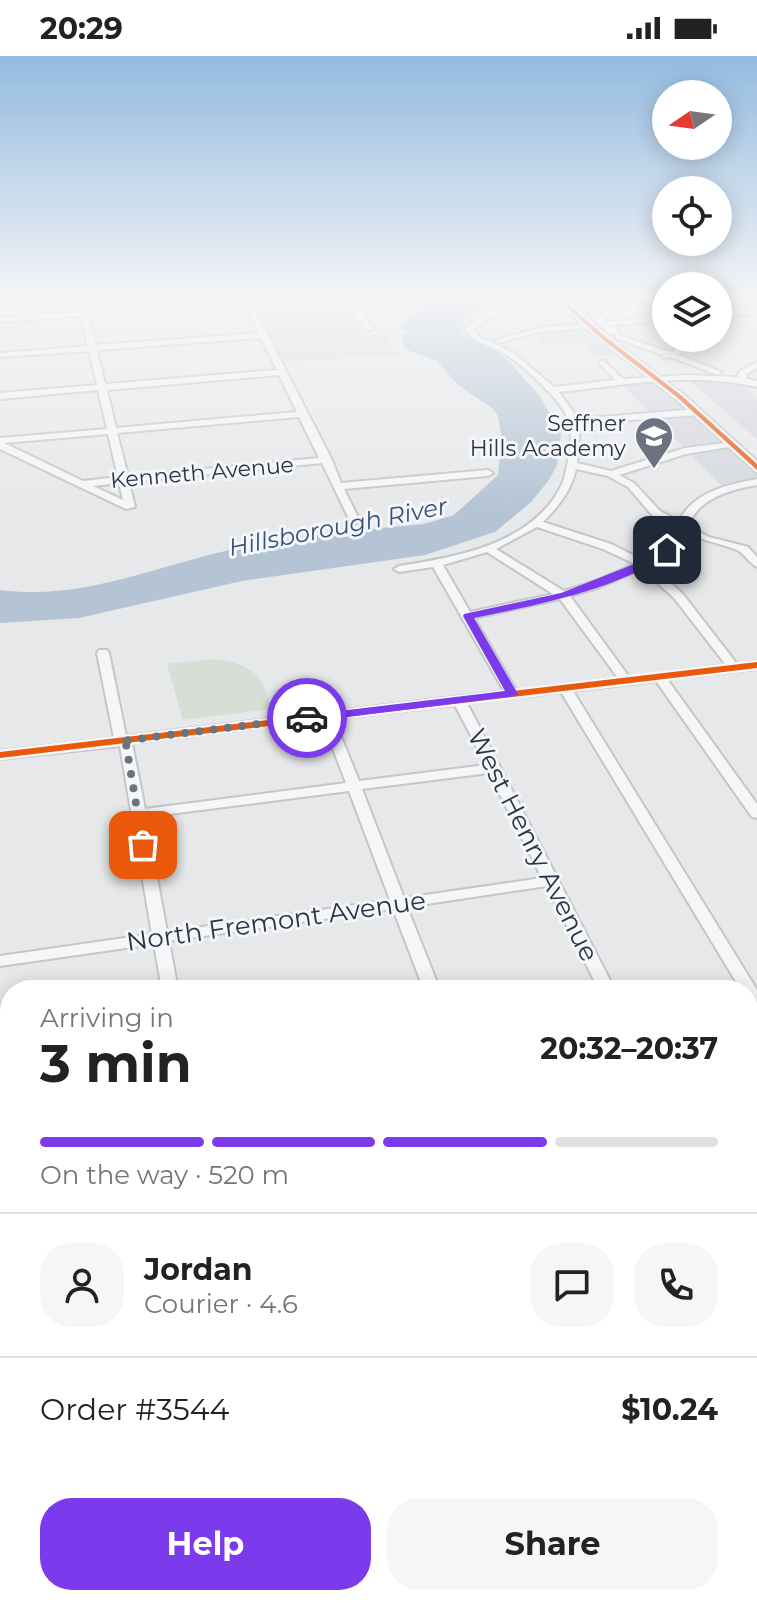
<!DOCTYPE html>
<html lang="en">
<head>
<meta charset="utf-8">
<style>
  :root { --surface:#fff; --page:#f6f6f6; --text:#222; --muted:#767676; --line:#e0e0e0; --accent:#7c3aed }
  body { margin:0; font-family:Montserrat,sans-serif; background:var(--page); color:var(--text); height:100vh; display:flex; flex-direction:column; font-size:30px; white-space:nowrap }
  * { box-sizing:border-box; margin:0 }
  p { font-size:26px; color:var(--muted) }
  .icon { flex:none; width:44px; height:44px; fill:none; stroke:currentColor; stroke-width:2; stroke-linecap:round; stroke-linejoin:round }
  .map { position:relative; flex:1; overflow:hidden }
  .drawer { position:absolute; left:0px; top:924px; width:758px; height:626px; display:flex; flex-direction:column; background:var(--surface); border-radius:32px 32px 0 0; box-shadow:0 4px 20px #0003 }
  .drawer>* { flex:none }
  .needle { width:52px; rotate:257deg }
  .fabs { position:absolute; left:652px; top:24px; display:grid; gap:16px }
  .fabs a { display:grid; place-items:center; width:80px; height:80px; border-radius:50%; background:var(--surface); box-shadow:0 4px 20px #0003; font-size:40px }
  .pin { position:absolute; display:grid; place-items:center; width:68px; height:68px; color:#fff; margin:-34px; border-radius:16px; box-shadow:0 4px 12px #0006 }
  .courier { position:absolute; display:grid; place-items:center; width:80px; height:80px; margin:-40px; border:6px solid #7c3aed; border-radius:50%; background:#fff; color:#222; box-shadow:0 2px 10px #0007 }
  .head em { font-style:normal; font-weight:700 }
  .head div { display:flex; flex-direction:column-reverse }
  .head { display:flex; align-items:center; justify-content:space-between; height:136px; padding:0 40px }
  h1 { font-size:52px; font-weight:700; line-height:60px }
  .bar { display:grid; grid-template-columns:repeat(4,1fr); gap:12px 8px; align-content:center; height:96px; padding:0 40px }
  .bar i { height:10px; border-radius:6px; background:var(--line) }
  .bar .selected { background:var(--accent) }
  .bar p { grid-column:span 4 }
  .line { display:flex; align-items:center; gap:20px; padding:0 40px; border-top:2px solid var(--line) }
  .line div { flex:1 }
  .round { display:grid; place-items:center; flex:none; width:84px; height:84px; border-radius:32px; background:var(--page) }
  .action { display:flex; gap:16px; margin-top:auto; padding:16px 40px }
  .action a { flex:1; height:92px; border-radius:32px; background:var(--accent); color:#fff; font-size:32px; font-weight:700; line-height:92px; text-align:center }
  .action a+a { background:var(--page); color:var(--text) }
  .status { display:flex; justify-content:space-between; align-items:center; height:56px; padding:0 40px; background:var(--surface); direction:ltr }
  .status svg { height:22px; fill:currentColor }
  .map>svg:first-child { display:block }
</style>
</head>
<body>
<div class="status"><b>20:29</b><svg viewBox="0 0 49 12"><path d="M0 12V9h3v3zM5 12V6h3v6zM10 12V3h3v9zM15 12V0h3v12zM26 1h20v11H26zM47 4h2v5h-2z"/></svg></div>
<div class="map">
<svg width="757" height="1549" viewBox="0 0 757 1549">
  <rect width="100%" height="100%" fill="#e6e8ea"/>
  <path fill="#d4d7dd" d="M586,271L620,298L596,301L583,287L542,289L534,277Z
    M688,323H736L757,343V383Z
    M657,326L691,355L651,358L623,329Z
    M693,357L725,387L685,394L654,361Z
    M728,390L757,417V425L724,432L688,396Z"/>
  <path fill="#d6ded6" d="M249,239H339L366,280L390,278L387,281L393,289L391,294L405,298L285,306Z
    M214,603C248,607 266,618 270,653L183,664L167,608Z"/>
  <path fill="#b4c4d5" d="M433,239H506L487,247L465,263L462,277L469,283L496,294L511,308L539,339L561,377L557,409L549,424L531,446L495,476L425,499L242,525L79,562L0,567V534C83,545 155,510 234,493C296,480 361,474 424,468L454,459L498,419L502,382L498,360L492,352L458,329L437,305L403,292L402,279L407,277L401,273L406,264L430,250L426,248L437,244Z"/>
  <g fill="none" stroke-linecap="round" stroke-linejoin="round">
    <g stroke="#c4c6c8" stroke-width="4">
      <path id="minor" d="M22,239H29L32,259L80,256L77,239H84L88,255L242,243L241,239H247L332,404L341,427L488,414L493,417L488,420L344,433L360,465L355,468L350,465L322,407L129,426L135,451L126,453L0,393V382L107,373L98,334L0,343V337L97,329L89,295L0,301V297L88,290L81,260L0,266V262L25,260ZM244,247L259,277L96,289L89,259ZM261,282L277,314L105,328L97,294ZM279,319L297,356L116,372L107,334ZM299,361L319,402L128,420L117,377ZM108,378L118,421L83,425L4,387ZM119,427L123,444L93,430Z
        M367,239H374L379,245L362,257L374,273L370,275L354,257L371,245Z
        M537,239L548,243L508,252L473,273L480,281L514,297L554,331L615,324L599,307L603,304L623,323L686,319L737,321L740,315L757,306V312L747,318L745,322L757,325V331C691,315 624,329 559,336L578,363L697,353L701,356L697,359L580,368L577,407L611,415L685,392L734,386V390L686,398L619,419L634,427L660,455L679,465C693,436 727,429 757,423V429C729,434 699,442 688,470L709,481L748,491L757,501V511C749,507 745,498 737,494C719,487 702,485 685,476L674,493L650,509L682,537L737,608L757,605V613L667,623L757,748V762L752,761L656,625L573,635L757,934V952L751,951L748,945V934H741L561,636L467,647L615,934H599L547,830L407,851L440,934H424L393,853L169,885L178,934H162L154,888L0,910V900L152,878L120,690L0,703V695L114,682L97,597L99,594H107L109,597L126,680L504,635L433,511L399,516L394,513L399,510C456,501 534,488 562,428C565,421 566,413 568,405C576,369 568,354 542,329C529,316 512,300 494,292C483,287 470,285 465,273C483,254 512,243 537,239ZM576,413L608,420L628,431L652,459L676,472L666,489L643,504L611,488L543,466C559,450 571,435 576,413ZM537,471L603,493L635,508L593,526L564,535L496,493ZM487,496L553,538L470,556L443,509ZM642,513L674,542L726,609L629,621L570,540L600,531ZM560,543L618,622L516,634L474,562ZM455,649L486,709L359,725L334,663ZM322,664L346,727L145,753L132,687ZM489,717L542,822L404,842L362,733ZM349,735L390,844L167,876L146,761Z
        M638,239H645L666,256V265L602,270L601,268L605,266L662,261Z
        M718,240L739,255L757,254V258L718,261V257L731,256L718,246Z
        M588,268H591V272L543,275L498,287L494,285L543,271Z
        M616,278L670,296L694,285L696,282H704L700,289L677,298L722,316L718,319L670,301L663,302V299L616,282Z
        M757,985V997L748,998V986Z
        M748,1200L755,1203L757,1207V1233L750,1231L748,1227Z
        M83,1540H107L108,1549H84Z
        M273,1540H297L299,1549H275Z
        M460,1540H484L487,1549H463Z
        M654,1540H678L682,1549H658Z"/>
    </g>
    <g stroke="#c2c5c8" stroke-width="4">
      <path id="major" d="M550,239H560L609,281L684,339L757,405V416L676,343L601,285Z
        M569,239H579L618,274V278H610Z"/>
    </g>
    <use href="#minor" fill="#f5f6f7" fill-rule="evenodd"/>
    <use href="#major" fill="#f8f8f8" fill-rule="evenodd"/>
    <g stroke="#f4f6f9" stroke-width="5">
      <path id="cycleway" d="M553,239H558L607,282L682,340L757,408V414L678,342L603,284Z
        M757,606V612L0,702V696Z"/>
    </g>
    <use href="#cycleway" fill="#e8590c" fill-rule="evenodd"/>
  </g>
  <linearGradient id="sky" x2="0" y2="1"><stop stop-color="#93bae0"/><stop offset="0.53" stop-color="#f4f5f6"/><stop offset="1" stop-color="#f4f5f6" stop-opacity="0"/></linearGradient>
  <rect width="757" height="455" fill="url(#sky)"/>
  <path fill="#7c3aed" d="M664,492L672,494C627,532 532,550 474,562L518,638L516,640L307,666L301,662L307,659L505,635L463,560L464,558L561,537L637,507Z"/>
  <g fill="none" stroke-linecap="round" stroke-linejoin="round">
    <path stroke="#6c737f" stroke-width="8" stroke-dasharray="0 14.4" d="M143,789L126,688L121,685L307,662"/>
  </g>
  <defs>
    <g id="school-pin" transform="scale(2)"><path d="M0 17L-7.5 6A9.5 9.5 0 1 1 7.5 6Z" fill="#6c737f" stroke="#f4f6f9"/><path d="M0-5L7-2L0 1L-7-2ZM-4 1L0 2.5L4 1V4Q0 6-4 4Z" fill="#fff"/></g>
  </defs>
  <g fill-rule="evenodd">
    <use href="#school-pin" x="654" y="380"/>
  </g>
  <g text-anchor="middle" stroke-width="6" stroke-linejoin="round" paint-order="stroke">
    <g font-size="22" fill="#2b3445" stroke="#f4f6f9" text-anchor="end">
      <text x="626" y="375">Seffner<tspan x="626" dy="25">Hills Academy</tspan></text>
    </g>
    <g font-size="22" fill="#2b3445" stroke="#f4f6f9">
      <text transform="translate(202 416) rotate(-5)" y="8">Kenneth Avenue</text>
    </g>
    <g font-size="24" font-style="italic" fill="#34527a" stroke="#f4f6f9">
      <text transform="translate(338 471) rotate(-11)" y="8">Hillsborough River</text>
    </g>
    <g font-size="26" fill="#2b3445" stroke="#f4f6f9">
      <text transform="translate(533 789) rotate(63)" y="9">West Henry Avenue</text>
      <text transform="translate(276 865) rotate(-8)" y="9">North Fremont Avenue</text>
    </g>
  </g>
</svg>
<div class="fabs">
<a><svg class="needle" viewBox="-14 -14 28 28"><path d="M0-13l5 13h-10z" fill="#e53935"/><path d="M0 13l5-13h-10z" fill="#767676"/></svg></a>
<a><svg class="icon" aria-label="locate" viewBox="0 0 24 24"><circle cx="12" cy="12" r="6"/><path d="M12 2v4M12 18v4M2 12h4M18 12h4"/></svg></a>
<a><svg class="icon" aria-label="layers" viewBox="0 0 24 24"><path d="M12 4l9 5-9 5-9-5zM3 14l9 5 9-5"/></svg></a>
</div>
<div class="pin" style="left:143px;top:789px;background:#ea580c"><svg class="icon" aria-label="bag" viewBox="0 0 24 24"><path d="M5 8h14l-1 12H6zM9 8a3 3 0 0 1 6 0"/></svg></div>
<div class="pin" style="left:667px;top:494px;background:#1f2937"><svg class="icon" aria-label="home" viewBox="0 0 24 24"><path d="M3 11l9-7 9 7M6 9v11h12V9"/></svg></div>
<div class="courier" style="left:307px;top:662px"><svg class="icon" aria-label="car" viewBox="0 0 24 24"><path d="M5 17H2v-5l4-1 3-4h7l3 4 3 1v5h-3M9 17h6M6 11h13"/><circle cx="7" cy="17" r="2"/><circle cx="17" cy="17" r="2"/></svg></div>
<section class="drawer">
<div class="head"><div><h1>3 min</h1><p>Arriving in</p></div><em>20:32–20:37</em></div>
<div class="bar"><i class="selected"></i><i class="selected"></i><i class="selected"></i><i></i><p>On the way · 520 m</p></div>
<div class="line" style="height:144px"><a class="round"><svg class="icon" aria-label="person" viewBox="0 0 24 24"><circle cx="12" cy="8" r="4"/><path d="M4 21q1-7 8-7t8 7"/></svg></a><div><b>Jordan</b><p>Courier · 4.6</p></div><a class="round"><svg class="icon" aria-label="chat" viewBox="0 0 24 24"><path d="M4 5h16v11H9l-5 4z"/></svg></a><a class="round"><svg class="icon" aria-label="phone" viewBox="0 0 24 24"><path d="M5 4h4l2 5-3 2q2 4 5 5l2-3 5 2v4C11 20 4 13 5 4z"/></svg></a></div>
<div class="line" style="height:104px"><div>Order #3544</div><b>$10.24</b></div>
<div class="action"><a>Help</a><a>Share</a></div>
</section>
</div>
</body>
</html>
